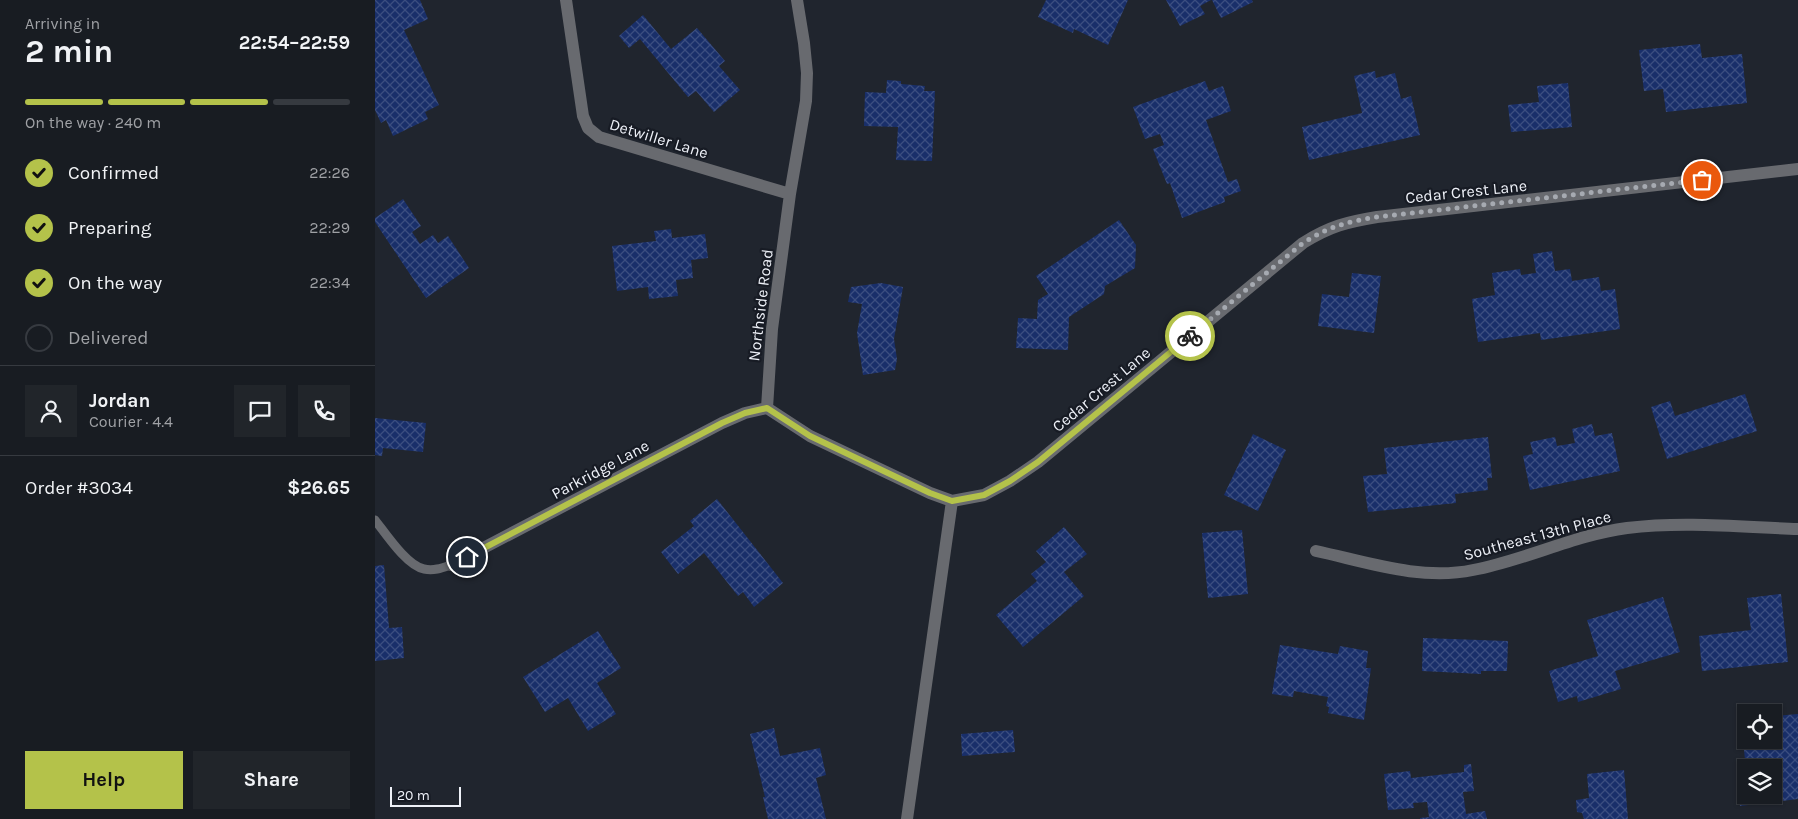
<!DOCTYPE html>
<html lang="en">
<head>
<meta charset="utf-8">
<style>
  :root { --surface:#181c22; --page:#21252a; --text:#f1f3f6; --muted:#9fa1a5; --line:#363a40; --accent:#b4c24a }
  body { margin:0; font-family:Karla,sans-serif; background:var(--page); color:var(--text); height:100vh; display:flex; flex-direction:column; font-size:19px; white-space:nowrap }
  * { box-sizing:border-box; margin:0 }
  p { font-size:16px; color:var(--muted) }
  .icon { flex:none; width:28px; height:28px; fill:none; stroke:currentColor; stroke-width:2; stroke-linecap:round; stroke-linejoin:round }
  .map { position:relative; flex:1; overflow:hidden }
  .side { display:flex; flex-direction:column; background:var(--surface); width:375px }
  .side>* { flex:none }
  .controls { position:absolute; left:1362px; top:704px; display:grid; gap:10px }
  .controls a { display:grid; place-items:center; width:45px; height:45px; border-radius:0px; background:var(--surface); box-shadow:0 1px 4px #0004,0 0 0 1px var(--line); font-size:25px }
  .scale { position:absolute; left:15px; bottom:12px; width:71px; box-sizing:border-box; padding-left:5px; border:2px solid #eef1f8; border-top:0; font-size:14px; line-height:18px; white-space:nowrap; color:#eef1f8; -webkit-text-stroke:4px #171b24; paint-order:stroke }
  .pin { position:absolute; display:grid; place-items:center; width:42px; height:42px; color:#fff; margin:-21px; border:2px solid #fff; border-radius:50%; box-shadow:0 1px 5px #0007 }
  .courier { position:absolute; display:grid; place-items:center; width:50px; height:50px; margin:-25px; border:4px solid #b4c24a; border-radius:50%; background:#fff; color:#222; box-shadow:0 1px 6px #0007 }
  .overview em { font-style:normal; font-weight:700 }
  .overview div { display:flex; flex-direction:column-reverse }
  .overview { display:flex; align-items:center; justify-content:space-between; height:85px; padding:0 25px }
  h1 { font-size:32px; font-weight:700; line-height:38px }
  .bar { display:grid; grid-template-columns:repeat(4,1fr); gap:8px 5px; align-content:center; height:60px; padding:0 25px }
  .bar i { height:6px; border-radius:4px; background:var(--line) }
  .bar .selected { background:var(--accent) }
  .bar p { grid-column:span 4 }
  .line { display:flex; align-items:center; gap:12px; padding:0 25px; border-top:1px solid var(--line) }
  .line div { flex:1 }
  .round { display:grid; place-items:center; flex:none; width:52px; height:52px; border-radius:0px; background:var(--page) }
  ol { padding:0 25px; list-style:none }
  li { display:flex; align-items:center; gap:15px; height:55px }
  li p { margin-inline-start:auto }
  li .icon { padding:5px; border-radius:50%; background:var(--accent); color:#111; stroke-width:4 }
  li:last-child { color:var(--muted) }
  li i { width:28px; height:28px; border:2px solid var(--line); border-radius:50% }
  .primary-button { display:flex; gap:10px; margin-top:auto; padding:10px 25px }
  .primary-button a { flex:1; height:58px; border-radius:0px; background:var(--accent); color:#111; font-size:20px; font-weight:700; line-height:58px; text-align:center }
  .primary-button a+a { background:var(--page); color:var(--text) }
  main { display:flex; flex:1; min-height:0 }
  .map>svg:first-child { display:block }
</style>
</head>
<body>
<main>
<section class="side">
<div class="overview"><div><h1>2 min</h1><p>Arriving in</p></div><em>22:54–22:59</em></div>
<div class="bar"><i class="selected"></i><i class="selected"></i><i class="selected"></i><i></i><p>On the way · 240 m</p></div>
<ol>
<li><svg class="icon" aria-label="check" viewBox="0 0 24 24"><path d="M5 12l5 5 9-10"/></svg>Confirmed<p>22:26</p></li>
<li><svg class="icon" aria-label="check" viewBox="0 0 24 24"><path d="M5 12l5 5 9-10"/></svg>Preparing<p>22:29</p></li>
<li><svg class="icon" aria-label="check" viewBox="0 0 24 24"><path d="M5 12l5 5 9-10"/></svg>On the way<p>22:34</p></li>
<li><i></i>Delivered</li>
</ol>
<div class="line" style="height:90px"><a class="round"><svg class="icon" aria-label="person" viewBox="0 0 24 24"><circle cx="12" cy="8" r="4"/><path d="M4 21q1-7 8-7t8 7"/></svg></a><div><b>Jordan</b><p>Courier · 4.4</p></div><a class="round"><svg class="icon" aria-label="chat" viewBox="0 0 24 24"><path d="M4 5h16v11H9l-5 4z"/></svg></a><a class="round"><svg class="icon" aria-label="phone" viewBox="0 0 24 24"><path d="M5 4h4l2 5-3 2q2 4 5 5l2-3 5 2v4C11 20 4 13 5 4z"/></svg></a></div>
<div class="line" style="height:65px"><div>Order #3034</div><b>$26.65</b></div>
<div class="primary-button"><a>Help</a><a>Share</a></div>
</section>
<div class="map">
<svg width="1423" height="819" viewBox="0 0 1423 819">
  <defs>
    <pattern id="building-cross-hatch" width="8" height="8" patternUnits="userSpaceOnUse" patternTransform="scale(1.25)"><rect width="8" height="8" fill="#192f6a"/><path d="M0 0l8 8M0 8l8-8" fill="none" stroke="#3b4e80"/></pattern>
  </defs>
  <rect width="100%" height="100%" fill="#20252e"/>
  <path fill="url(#building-cross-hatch)" d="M0,0H45L53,19L29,30L64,105L50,112L53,119L18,136L11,120L6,123L0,110Z
    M671,0H753L733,45L699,29L698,33L663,17Z
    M791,0H836L825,6L830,14L805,26Z
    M837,0H877L878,2L846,18Z
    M268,15L296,49L322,28L350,61L344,66L365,90L339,112L321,91L313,97L265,39L254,48L244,36Z
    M1325,44L1327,58L1367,54L1372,103L1291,112L1288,89L1269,91L1264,50Z
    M1000,71L1001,78L1020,73L1026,99L1036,96L1045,135L934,160L927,127L987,113L979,76Z
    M512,80L526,81V84L550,86L549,91H560L557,161L521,160L523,127L489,126L490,92L511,93Z
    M830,81L834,91L848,86L856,111L831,120L853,182L862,179L866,191L849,197L850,202L807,218L795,183L792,184L778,149L789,145L785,134L770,139L758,107Z
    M1193,83L1197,127L1136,132L1133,105L1164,102L1162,86Z
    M28,199L46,226L37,232L45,244L58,235L63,243L73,236L94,268L51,298L0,222V218Z
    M744,220L761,245L760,268L730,286L729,294L694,317L693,350L641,348L643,318L662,319L663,300L673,294L661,276Z
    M296,229L297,238L330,234L333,258L316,260L318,278L301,280L303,296L274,299L273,287L242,291L237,246L281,241L279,231Z
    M1177,251L1180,271L1195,269L1197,281L1224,277L1226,291L1240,289L1245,329L1166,340L1165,333L1103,342L1097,299L1120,295L1117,273L1145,269L1146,275L1161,273L1158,254Z
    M977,273L1006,276L999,333L943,326L947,294L974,297Z
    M506,283L528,287L519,339L522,359L520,370L488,375L482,333L487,304L473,302L476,287Z
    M1370,394L1382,431L1292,459L1276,407L1295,401L1300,416Z
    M0,418L51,423L48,452L8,448L7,456L0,455Z
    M1217,424L1220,436L1237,433L1245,471L1155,490L1148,456L1158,454L1155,442L1180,437L1182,446L1200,443L1197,429Z
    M878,434L911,450L883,511L849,495Z
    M1113,437L1117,478H1112L1113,490L1080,494L1081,503L993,512L988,476L1012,474L1009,448Z
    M342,499L408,583L379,607L368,592L363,596L329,553L303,574L286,552L319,526L315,521Z
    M689,527L712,554L689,572L709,596L648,647L621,615L662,581L656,574L671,562L661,551Z
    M867,530L873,594L833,598L827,533Z
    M9,565L14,628L27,627L29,658L0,661V566Z
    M1406,594L1413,662L1327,671L1324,636L1376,630L1372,598Z
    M1288,597L1305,652L1240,671L1246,689L1203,702L1202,696L1183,702L1174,671L1223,656L1212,620Z
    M223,631L246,668L222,683L241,714L213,731L193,698L170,712L148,677Z
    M1048,638L1133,641L1132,671H1106V674L1047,671Z
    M905,645L963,654L965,646L993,651L991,668H996L989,720L953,713L954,707L951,706L953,697L919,691L918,697L897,694Z
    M1423,714V799L1365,806L1362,776L1371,775V795H1399V768H1382L1381,759L1370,760L1366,720L1371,719V740H1399V716Z
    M399,728L405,756L445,748L451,775L441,778L451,819H393L388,797H390L375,734Z
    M638,730L640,752L587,756L586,734Z
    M1096,764L1099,791L1088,792L1091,814L1110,811L1112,819H1045V818L1054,817L1052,802L1038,803L1039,808L1013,810L1009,774L1035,771L1036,778L1089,772V765Z
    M1249,770L1253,819H1209L1207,813L1202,812L1201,800L1214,798L1212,774Z"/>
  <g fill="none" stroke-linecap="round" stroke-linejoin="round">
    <path stroke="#686a6f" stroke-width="9" d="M0,520C11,534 32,566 49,569C59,571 67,568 76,565"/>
    <path stroke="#686a6f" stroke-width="12" d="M191,0L208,116L213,128L224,137L415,194
      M392,408L397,329L415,194L431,101L432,73L429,43L422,0
      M392,408L435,436L555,493L577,501
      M941,551C992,562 1046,581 1098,570C1151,560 1199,535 1252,528C1308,521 1367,527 1423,529
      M76,565L347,423L370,413L392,408
      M532,819L577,501L609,495L635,481L663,462L928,243C955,226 972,222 1002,217L1423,169"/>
  </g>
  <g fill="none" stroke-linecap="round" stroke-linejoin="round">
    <path stroke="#a6aab1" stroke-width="5" stroke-dasharray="0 9" d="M815,336L928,243C955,226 972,222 1002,217L1327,180"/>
    <path stroke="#b4c24a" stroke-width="6" d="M92,557L347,423L370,413L392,408L435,436L555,493L577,501L609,495L635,481L663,462L815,336"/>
  </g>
  <g text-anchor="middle" stroke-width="4.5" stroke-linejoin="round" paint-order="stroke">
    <g font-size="16" fill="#eef1f8" stroke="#171b24">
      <text transform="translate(284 138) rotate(17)" y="6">Detwiller Lane</text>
      <text transform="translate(1091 191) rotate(-6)" y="6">Cedar Crest Lane</text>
      <text transform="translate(385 305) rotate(-83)" y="6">Northside Road</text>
      <text transform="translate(726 389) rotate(-40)" y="6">Cedar Crest Lane</text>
      <text transform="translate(225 469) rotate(-28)" y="6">Parkridge Lane</text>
      <text transform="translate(1162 535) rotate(-15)" y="6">Southeast 13th Place</text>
    </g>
  </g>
</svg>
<div class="controls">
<a><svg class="icon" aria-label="locate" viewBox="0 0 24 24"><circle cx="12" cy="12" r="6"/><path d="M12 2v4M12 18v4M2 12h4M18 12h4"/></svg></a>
<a><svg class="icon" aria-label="layers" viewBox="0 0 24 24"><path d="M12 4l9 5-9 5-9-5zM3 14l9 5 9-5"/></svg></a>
</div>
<div class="scale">20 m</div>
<div class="pin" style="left:1327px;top:180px;background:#ea580c"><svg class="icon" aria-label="bag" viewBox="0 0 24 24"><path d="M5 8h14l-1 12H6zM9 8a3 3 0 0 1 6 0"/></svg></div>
<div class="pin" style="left:92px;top:557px;background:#1f2937"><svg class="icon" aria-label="home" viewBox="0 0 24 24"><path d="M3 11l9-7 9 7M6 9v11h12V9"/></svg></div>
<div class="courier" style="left:815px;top:336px"><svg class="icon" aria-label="bike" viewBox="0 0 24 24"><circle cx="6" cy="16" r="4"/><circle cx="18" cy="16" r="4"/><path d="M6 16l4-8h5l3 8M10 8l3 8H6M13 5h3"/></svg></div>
</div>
</main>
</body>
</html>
